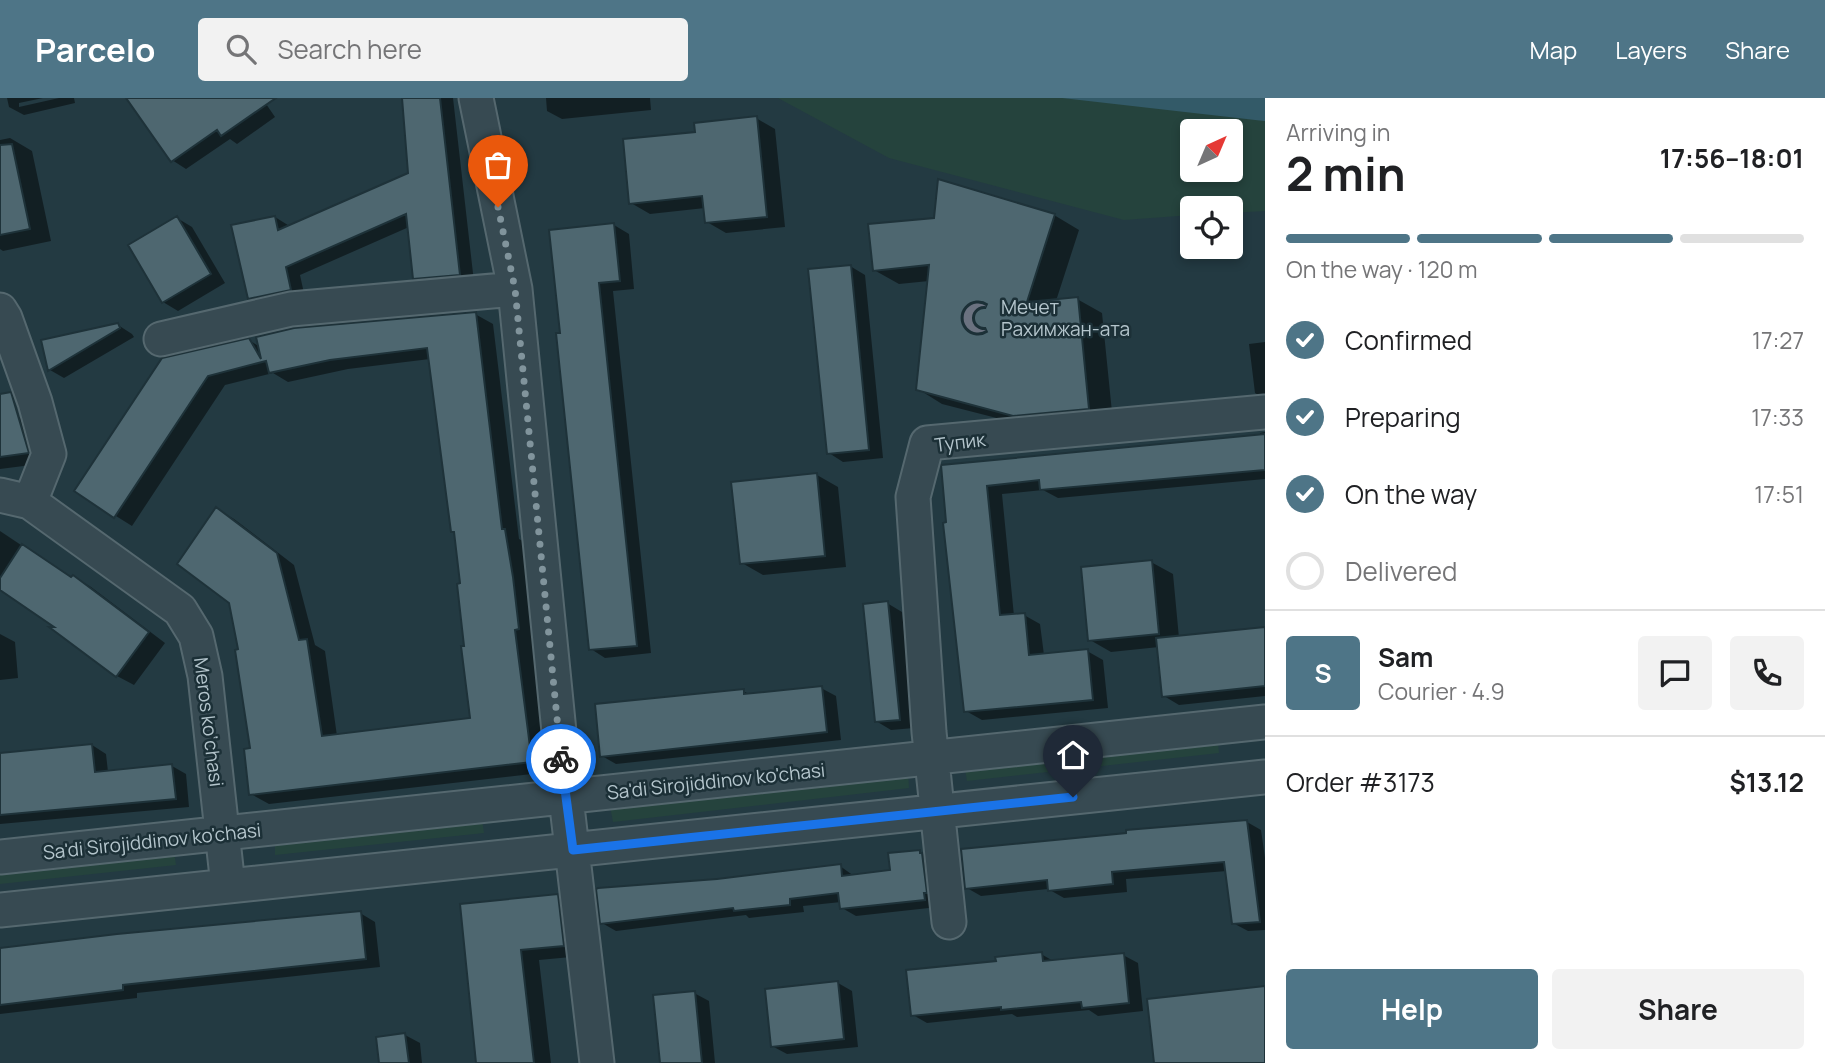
<!DOCTYPE html>
<html lang="en">
<head>
<meta charset="utf-8">
<style>
  :root { --surface:#fff; --page:#f2f2f2; --text:#202124; --muted:#757577; --line:#e0e0e0; --accent:#4e7587 }
  body { margin:0; font-family:Manrope,sans-serif; background:var(--page); color:var(--text); height:100vh; display:flex; flex-direction:column; font-size:26px; white-space:nowrap }
  * { box-sizing:border-box; margin:0 }
  p { font-size:23px; color:var(--muted) }
  .icon { flex:none; width:38px; height:38px; fill:none; stroke:currentColor; stroke-width:2; stroke-linecap:round; stroke-linejoin:round }
  .map { position:relative; flex:1; overflow:hidden }
  .sheet { display:flex; flex-direction:column; background:var(--surface); width:560px }
  .sheet>* { flex:none }
  .needle { width:46px; rotate:44deg }
  .fabs { position:absolute; left:1180px; top:21px; display:grid; gap:14px }
  .fabs a { display:grid; place-items:center; width:63px; height:63px; border-radius:7px; background:var(--surface); box-shadow:0 4px 10px #0003; font-size:35px }
  .pin { position:absolute; display:grid; place-items:center; width:60px; height:60px; color:#fff; margin:-72px -30px; border-radius:50% 50% 50% 0; rotate:-45deg; box-shadow:0 0 7px #0007 }
  .pin .icon { rotate:45deg }
  .courier { position:absolute; display:grid; place-items:center; width:70px; height:70px; margin:-35px; border:5px solid #1a73e8; border-radius:50%; background:#fff; color:#222; box-shadow:0 2px 9px #0007 }
  .headline em { font-style:normal; font-weight:700 }
  .headline div { display:flex; flex-direction:column-reverse }
  .headline { display:flex; align-items:center; justify-content:space-between; height:119px; padding:0 21px }
  h1 { font-size:46px; font-weight:700; line-height:52px }
  .bar { display:grid; grid-template-columns:repeat(4,1fr); gap:10px 7px; align-content:center; height:84px; padding:0 21px }
  .bar i { height:9px; border-radius:5px; background:var(--line) }
  .bar .active { background:var(--accent) }
  .bar p { grid-column:span 4 }
  .line { display:flex; align-items:center; gap:18px; padding:0 21px; border-top:2px solid var(--line) }
  .line div { flex:1 }
  .round { display:grid; place-items:center; flex:none; width:74px; height:74px; border-radius:7px; background:var(--page) }
  ol { padding:0 21px; list-style:none }
  li { display:flex; align-items:center; gap:21px; height:77px }
  li p { margin-inline-start:auto }
  li .icon { padding:7px; border-radius:50%; background:var(--accent); color:#fff; stroke-width:4 }
  li:last-child { color:var(--muted) }
  li i { width:38px; height:38px; border:4px solid var(--line); border-radius:50% }
  .primary-button { display:flex; gap:14px; margin-top:auto; padding:14px 21px }
  .primary-button a { flex:1; height:80px; border-radius:7px; background:var(--accent); color:#fff; font-size:28px; font-weight:700; line-height:80px; text-align:center }
  .primary-button a+a { background:var(--page); color:var(--text) }
  header { display:flex; align-items:center; gap:42px; box-sizing:border-box; height:98px; padding:0 35px; background:var(--accent); color:#fff }
  header strong { font-size:33px }
  nav { display:flex; gap:38px; margin-inline-start:auto; font-size:24px }
  .search { width:490px; height:63px; background:var(--page); display:flex; align-items:center; gap:18px; box-sizing:border-box; padding:0 24px; border-radius:7px; color:var(--muted); font-size:26px }
  main { display:flex; flex:1; min-height:0 }
  .map>svg:first-child { display:block }
</style>
</head>
<body>
<header>
<strong>Parcelo</strong>
<div class="search"><svg class="icon" aria-label="search" viewBox="0 0 24 24"><circle cx="10" cy="10" r="6"/><path d="M15 15l6 6"/></svg>Search here</div>
<nav><a>Map</a><a>Layers</a><a>Share</a></nav>
</header>
<main>
<div class="map">
<svg width="1265" height="965" viewBox="0 0 1265 965">
  <rect width="100%" height="100%" fill="#233a42"/>
  <path fill="#25433d" fill-rule="evenodd" d="M778,0H1265V113L1230,115V110H1192V117L1124,122L889,60ZM1192,33H1230V72H1192Z
    M1218,644L1219,655L967,683L965,671Z
    M908,675L909,690L613,724L610,708Z
    M482,721L484,735L275,757V742Z
    M174,753L176,767L0,786V771Z"/>
  <path fill="#335a68" d="M1062,0H1265V23H1264Z"/>
  <path fill="#0007" d="M7,0H43L19,5V9L59,0H74L75,5L24,17L9,9Z
    M161,0H262L275,19L237,46L230,41L186,71L172,62Z
    M403,0H453L474,184L429,188L414,180L409,129L300,177L305,200L264,209L249,200L275,119L291,129L410,76Z
    M546,0H650L651,12L562,21L547,13Z
    M756,20L775,31L785,129L726,135L707,124L705,110L650,116L631,105L697,35Z
    M10,40L32,53L51,143L3,153L0,151V42Z
    M1054,117L1079,132L1056,203L1077,201L1102,215L1113,324L1039,331L942,306L918,291L929,183L899,186L874,172Z
    M177,120L192,129L225,185L178,213L163,204Z
    M614,127L629,136L634,191L613,193L651,555L605,560L591,551L562,237Z
    M850,168L865,177L883,360L843,364L829,355Z
    M475,216L493,226L519,441L523,443L530,490L536,541H532L549,674L269,706L251,696L252,652L240,553L217,411L234,421L294,467L315,547L325,553L337,638L472,621L462,487L456,435L452,433L430,261L348,271L288,284L273,275L225,287L132,428L76,393L249,242L260,249Z
    M118,227L132,236L134,239L64,280L50,272Z
    M1265,244V301L1255,295L1249,246Z
    M0,308L37,330L47,365L0,371Z
    M1265,334V381L1058,400L1043,392L1002,396L1014,518L1024,517L1040,526L1044,557L1087,553L1103,562L1108,610L982,622L966,613L943,368L1260,338V335Z
    M817,377L838,389L846,469L763,477L742,465Z
    M0,433L72,481L74,479L91,489L165,545L134,587L117,578L59,530L0,490Z
    M1151,464L1173,476L1179,540L1265,531V598L1179,607L1164,598L1159,549L1111,554L1090,542Z
    M887,505L902,514L914,630L891,632L876,623Z
    M0,536L15,544L18,580L0,582Z
    M821,590L836,598L841,642L616,666L602,658L743,593L751,597Z
    M92,647L106,656L108,674L172,668L186,676L189,709L0,726V657Z
    M1247,724L1261,732L1265,760V832L1248,833L1233,825L1227,773L1126,781L1127,794L1064,800L1048,791L981,798L967,790L1128,736Z
    M919,753L933,761L938,809L856,818L842,810L841,804L803,808L804,814L749,820L746,817L616,833L602,825L598,793L840,768L854,778L892,774Z
    M557,797L577,808L582,858L539,862L551,965H478L462,808Z
    M360,815L375,824L380,869L137,895V900L0,916V850Z
    M1041,856L1055,864L1123,857L1138,865L1143,913L1098,918L1089,912L1017,919L1012,916L927,925L913,917L998,865Z
    M838,885L852,893L858,949L787,956L772,948Z
    M694,895L709,903L715,965H663Z
    M405,937L420,945L422,965H381Z"/>
  <path fill="#4e6770" stroke="#1e3239" stroke-width="2" d="M126,0H276L221,38L217,32L171,64Z
    M402,0H440L460,177L413,181L406,116L286,169L291,192L248,201L231,127L275,118L278,132L408,75Z
    M757,18L767,119L705,125L702,98L629,106L623,41L695,34L694,25Z
    M12,46L30,131L0,137V47Z
    M938,81L1055,116L1027,204L1078,199L1089,311L1013,318L916,292L929,167L873,173L868,126L934,120Z
    M177,118L211,176L162,205L128,147Z
    M614,125L620,183L599,185L637,548L589,552L556,235H560L549,132Z
    M851,167L869,352L827,356L808,171Z
    M476,214L502,431H505L513,479L519,531L515,532L532,664L249,697L244,651L250,650L235,552L238,551L229,505L177,466L216,409L277,455L299,542L307,541L322,638L470,620L461,548H464L457,486L460,485L454,434H451L427,250L330,262L269,275L266,263L208,278L114,420L74,393L162,260L249,240L261,261L256,239L294,230Z
    M118,225L120,230L48,273L41,242Z
    M11,294L29,355L0,359V296Z
    M1265,336V372L1040,392L1039,382L987,388L1000,517L1025,515L1029,557L1088,551L1093,602L964,614L943,425L946,424L941,367Z
    M817,375L825,458L740,466L731,384Z
    M22,446L71,479L73,477L149,534L116,579L49,529H54L0,492V480Z
    M1152,462L1159,536L1088,543L1081,469Z
    M888,503L900,622L875,624L863,506Z
    M1265,529V588L1162,599L1156,540Z
    M822,588L827,634L600,659L595,606L744,591V596Z
    M92,646L95,674L172,666L176,701L0,717V655Z
    M1247,722L1260,824L1232,826L1224,764L1112,774L1113,786L1048,793L1047,782L965,791L961,751L1126,735V732Z
    M920,752V755H922L927,795H924L925,802L840,811L838,795L790,801V807L734,813L733,810L600,826L596,791L598,790L717,781L841,766L842,778L890,772L888,755Z
    M558,796L564,848L521,852L534,965H476L460,806Z
    M361,813L366,861L123,887V892L0,907V850L117,836Z
    M1042,854L1043,863L1124,855L1129,905L1082,910L1081,904L1001,912V909L911,918L906,872L996,863L995,859Z
    M838,883L844,941L771,949L765,891Z
    M1265,888V965H1154L1147,901Z
    M695,893L702,965H660L653,897Z
    M405,935L409,965H379L376,939Z"/>
  <g fill="none" stroke-linecap="round" stroke-linejoin="round">
    <g stroke="#55686f" stroke-width="37">
      <path id="minor" d="M476,0L515,191L563,674L597,965
        M0,212L5,220L35,304L49,356L30,404
        M161,241L291,211L515,191
        M0,397L30,404L180,512L196,538L205,578L228,788
        M0,759L1265,624
        M0,812L1265,679
        M949,824L929,634L913,399L927,345L1265,314"/>
    </g>
    <use href="#minor" stroke="#374a52" stroke-width="33"/>
  </g>
  <g fill="none" stroke-linecap="round" stroke-linejoin="round">
    <path stroke="#81949c" stroke-width="7" stroke-dasharray="0 12.6" d="M498,109L515,191L561,661"/>
    <path stroke="#1a73e8" stroke-width="9" d="M561,661L573,752L1073,699"/>
  </g>
  <defs>
    <g id="mosque-bare" transform="scale(2.415)"><path d="M3.5-4.9A6 6 0 1 0 3.5 4.9A5 5 0 1 1 3.5-4.9Z" fill="#6b7280" stroke="#1c3037" stroke-width="2.5" paint-order="stroke"/></g>
  </defs>
  <g fill-rule="evenodd">
    <use href="#mosque-bare" x="978" y="220"/>
  </g>
  <g text-anchor="middle" stroke-width="5" stroke-linejoin="round" paint-order="stroke">
    <g font-size="19" fill="#b4c5cc" stroke="#1c3037" text-anchor="start">
      <text x="1001" y="216">Мечет<tspan x="1001" dy="22">Рахимжан-ата</tspan></text>
    </g>
    <g font-size="19" fill="#b4c5cc" stroke="#1c3037">
      <text transform="translate(960 344) rotate(-7)" y="7">Тупик</text>
      <text transform="translate(209 624) rotate(83)" y="7">Meros ko‘chasi</text>
      <text transform="translate(716 683) rotate(-6)" y="7">Sa'di Sirojiddinov ko'chasi</text>
      <text transform="translate(152 743) rotate(-6)" y="7">Sa'di Sirojiddinov ko'chasi</text>
    </g>
  </g>
</svg>
<div class="fabs">
<a><svg class="needle" viewBox="-14 -14 28 28"><path d="M0-13l5 13h-10z" fill="#e53935"/><path d="M0 13l5-13h-10z" fill="#757577"/></svg></a>
<a><svg class="icon" aria-label="locate" viewBox="0 0 24 24"><circle cx="12" cy="12" r="6"/><path d="M12 2v4M12 18v4M2 12h4M18 12h4"/></svg></a>
</div>
<div class="pin" style="left:498px;top:109px;background:#ea580c"><svg class="icon" aria-label="bag" viewBox="0 0 24 24"><path d="M5 8h14l-1 12H6zM9 8a3 3 0 0 1 6 0"/></svg></div>
<div class="pin" style="left:1073px;top:699px;background:#1f2937"><svg class="icon" aria-label="home" viewBox="0 0 24 24"><path d="M3 11l9-7 9 7M6 9v11h12V9"/></svg></div>
<div class="courier" style="left:561px;top:661px"><svg class="icon" aria-label="bike" viewBox="0 0 24 24"><circle cx="6" cy="16" r="4"/><circle cx="18" cy="16" r="4"/><path d="M6 16l4-8h5l3 8M10 8l3 8H6M13 5h3"/></svg></div>
</div>
<section class="sheet">
<div class="headline"><div><h1>2 min</h1><p>Arriving in</p></div><em>17:56–18:01</em></div>
<div class="bar"><i class="active"></i><i class="active"></i><i class="active"></i><i></i><p>On the way · 120 m</p></div>
<ol>
<li><svg class="icon" aria-label="check" viewBox="0 0 24 24"><path d="M5 12l5 5 9-10"/></svg>Confirmed<p>17:27</p></li>
<li><svg class="icon" aria-label="check" viewBox="0 0 24 24"><path d="M5 12l5 5 9-10"/></svg>Preparing<p>17:33</p></li>
<li><svg class="icon" aria-label="check" viewBox="0 0 24 24"><path d="M5 12l5 5 9-10"/></svg>On the way<p>17:51</p></li>
<li><i></i>Delivered</li>
</ol>
<div class="line" style="height:126px"><b class="round" style="background:var(--accent);color:#fff">S</b><div><b>Sam</b><p>Courier · 4.9</p></div><a class="round"><svg class="icon" aria-label="chat" viewBox="0 0 24 24"><path d="M4 5h16v11H9l-5 4z"/></svg></a><a class="round"><svg class="icon" aria-label="phone" viewBox="0 0 24 24"><path d="M5 4h4l2 5-3 2q2 4 5 5l2-3 5 2v4C11 20 4 13 5 4z"/></svg></a></div>
<div class="line" style="height:91px"><div>Order #3173</div><b>$13.12</b></div>
<div class="primary-button"><a>Help</a><a>Share</a></div>
</section>
</main>
</body>
</html>
